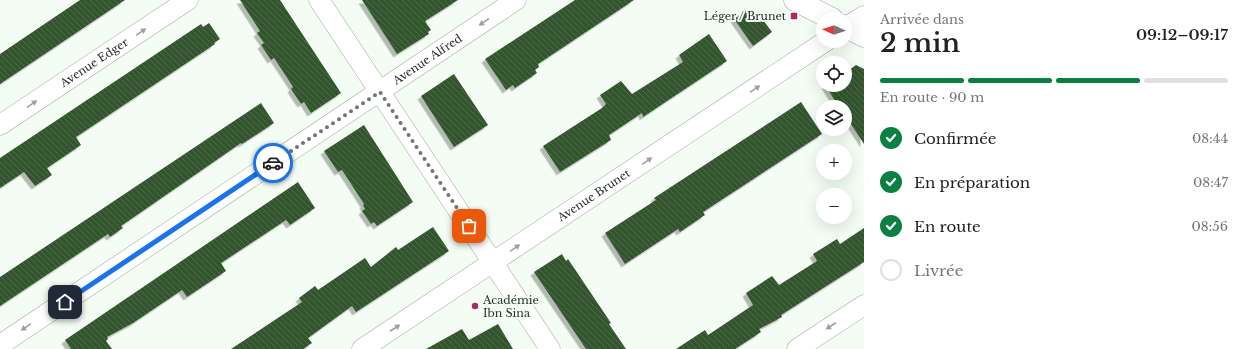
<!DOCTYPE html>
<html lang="fr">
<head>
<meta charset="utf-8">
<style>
  :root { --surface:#fff; --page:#f2f2f2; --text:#222; --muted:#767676; --line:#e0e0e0; --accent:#0b8043 }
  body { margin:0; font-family:"Libre Baskerville",serif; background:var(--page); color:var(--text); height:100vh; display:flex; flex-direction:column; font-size:15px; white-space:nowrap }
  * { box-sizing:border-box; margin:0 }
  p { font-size:13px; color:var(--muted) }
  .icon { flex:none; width:22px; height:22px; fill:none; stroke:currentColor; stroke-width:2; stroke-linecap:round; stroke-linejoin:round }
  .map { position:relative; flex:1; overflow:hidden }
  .side { display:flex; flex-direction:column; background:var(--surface); width:380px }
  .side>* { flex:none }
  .needle { width:26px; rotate:273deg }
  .buttons { position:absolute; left:816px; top:12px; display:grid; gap:8px }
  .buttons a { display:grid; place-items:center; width:36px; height:36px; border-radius:50%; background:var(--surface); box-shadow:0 4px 16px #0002; font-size:20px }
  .pin { position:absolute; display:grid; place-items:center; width:34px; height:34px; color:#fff; margin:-17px; border-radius:8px; box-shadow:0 2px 6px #0006 }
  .courier { position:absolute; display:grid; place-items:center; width:40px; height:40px; margin:-20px; border:3px solid #1a73e8; border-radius:50%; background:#fff; color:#222; box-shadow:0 1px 5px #0007 }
  .summary em { font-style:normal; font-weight:600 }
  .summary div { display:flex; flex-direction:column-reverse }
  .summary { display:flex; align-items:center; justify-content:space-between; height:68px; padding:0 16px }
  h1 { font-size:26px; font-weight:600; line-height:30px }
  .bar { display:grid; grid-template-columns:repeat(4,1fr); gap:6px 4px; align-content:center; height:48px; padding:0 16px }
  .bar i { height:5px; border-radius:3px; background:var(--line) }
  .bar .current { background:var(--accent) }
  .bar p { grid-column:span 4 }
  ol { padding:0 16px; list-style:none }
  li { display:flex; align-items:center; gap:12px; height:44px }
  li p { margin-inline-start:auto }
  li .icon { padding:4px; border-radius:50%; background:var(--accent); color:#fff; stroke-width:4 }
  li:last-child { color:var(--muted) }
  li i { width:22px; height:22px; border:2px solid var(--line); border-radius:50% }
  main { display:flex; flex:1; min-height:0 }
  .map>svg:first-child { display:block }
</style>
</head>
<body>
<main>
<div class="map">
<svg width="864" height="349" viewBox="0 0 864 349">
  <defs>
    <pattern id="building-back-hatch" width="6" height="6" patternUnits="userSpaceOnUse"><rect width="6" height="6" fill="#32552d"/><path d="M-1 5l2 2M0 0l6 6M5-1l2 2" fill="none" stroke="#4e6a4a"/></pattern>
    <filter id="shadow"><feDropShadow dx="-3.5" dy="3.5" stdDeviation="0" flood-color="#0004"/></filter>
  </defs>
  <rect width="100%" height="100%" fill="#f4fdf3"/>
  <path fill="url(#building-back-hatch)" filter="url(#shadow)" d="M80,0H125L0,84V54Z
    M240,0H280L341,93L311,113L304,102L301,104L291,89L293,87L282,70L274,58L271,60L261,45L264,43L257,33L260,31Z
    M362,0H458L425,21L431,30L428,32L429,34L397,54Z
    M575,0H634L538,64L539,67L535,70L537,73L515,88L513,85L506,90L485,59Z
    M746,10L753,18L757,16L760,22L763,20L772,32L753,46L734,19Z
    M209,23L220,39L214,43L215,44L76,137L81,145L47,168L52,175L35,186L24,172L0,188V158L201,24L203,27Z
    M709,34L727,61L643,117L642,113L609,135L611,140L560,172L543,146L602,108L606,104L600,95L621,81L632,94L683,62L679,55Z
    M856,65L864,69V144L845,115V107H839L825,85H845V73Z
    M454,74L488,125L454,147L421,96Z
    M801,102L822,134L703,212L705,215L680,232L678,229L625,264L605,233L656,200L654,198Z
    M261,103L274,123L242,144L241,143L121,226L123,228L110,237L108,234L0,306V277Z
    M364,125L413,202L377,226L374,222L371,224L362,211L365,209L363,205L364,204L342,170L338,172L324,151Z
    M298,182L315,208L290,225L286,220L221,263L226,271L187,297L182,290L133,323L107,337L108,339L106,341L112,349H71L65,340Z
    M433,227L449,251L356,312L352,306L308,338L312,343L303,349H231L302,302L299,298L315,286L318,290L365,258L371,267L396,247L398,250Z
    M864,228V262L781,315L782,317L759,329L761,332L735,349H676L705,330L708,335L753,305L746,293L772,276L779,285L817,261L813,254L837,239L840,244Z
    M562,254L566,261L568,259L611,323L609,324L626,349H586L534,272Z
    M498,324L513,349H426L462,329L469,340Z"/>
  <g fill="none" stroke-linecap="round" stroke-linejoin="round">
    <g stroke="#a1aaa0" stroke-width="21">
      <g id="minor">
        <path d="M319,0L550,349"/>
        <path d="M845,28L864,16"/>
        <path id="s1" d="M0,125L188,0"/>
        <path id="s2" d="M0,345L516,0"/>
        <path id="s3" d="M362,349L826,41"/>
        <path d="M797,349L864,305"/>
      </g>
    </g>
    <g stroke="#a1aaa0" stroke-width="23">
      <path id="major" d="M795,0L832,19
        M845,26L864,36"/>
    </g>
    <use href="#minor" stroke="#fff" stroke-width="20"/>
    <use href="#major" stroke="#fff" stroke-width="22"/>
  </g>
  <defs><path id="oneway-solid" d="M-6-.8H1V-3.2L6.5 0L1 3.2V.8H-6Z"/></defs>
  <g fill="#9fa09f">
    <use href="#oneway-solid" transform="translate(484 22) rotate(146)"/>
    <use href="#oneway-solid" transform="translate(141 32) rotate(-34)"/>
    <use href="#oneway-solid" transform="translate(755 89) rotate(-34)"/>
    <use href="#oneway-solid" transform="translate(32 104) rotate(-34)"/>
    <use href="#oneway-solid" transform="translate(647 161) rotate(-34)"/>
    <use href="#oneway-solid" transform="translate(515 248) rotate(-34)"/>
    <use href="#oneway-solid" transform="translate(831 326) rotate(147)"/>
    <use href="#oneway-solid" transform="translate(26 327) rotate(146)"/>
    <use href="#oneway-solid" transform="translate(395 328) rotate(-33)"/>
  </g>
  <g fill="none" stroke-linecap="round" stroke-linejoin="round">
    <path stroke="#707670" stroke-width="4" stroke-dasharray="0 7.2" d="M273,163L380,92L469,226"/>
    <path stroke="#1a73e8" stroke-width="5" d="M65,302L273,163"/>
  </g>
  <g fill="#b12764" stroke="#f4fdf3" stroke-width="1.5">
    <rect x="790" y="12" width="8" height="8" rx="2"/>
    <circle cx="475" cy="306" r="4"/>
  </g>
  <g text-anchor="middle" stroke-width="4" stroke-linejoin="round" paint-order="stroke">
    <g font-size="11" fill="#292d29" stroke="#f4fdf3" text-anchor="end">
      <text x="786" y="20">Léger / Brunet</text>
      <text x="483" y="304" text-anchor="start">Académie<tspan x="483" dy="13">Ibn Sina</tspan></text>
    </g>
    <g font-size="11" fill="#292d29" stroke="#f4fdf3">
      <text dy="4" stroke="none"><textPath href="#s2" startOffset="514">Avenue Alfred</textPath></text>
      <text dy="4" stroke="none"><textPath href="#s1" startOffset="113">Avenue Edger</textPath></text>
      <text dy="4" stroke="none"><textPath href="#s3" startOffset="278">Avenue Brunet</textPath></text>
    </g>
  </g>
</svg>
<div class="buttons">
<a><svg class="needle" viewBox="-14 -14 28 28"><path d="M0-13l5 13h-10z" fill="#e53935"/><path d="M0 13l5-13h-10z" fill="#767676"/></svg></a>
<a><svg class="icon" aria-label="locate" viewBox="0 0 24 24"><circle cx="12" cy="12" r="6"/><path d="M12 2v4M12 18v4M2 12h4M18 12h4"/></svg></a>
<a><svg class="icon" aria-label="layers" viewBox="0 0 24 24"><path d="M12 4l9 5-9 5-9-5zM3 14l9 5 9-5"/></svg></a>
<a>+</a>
<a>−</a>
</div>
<div class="pin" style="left:469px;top:226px;background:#ea580c"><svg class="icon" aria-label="bag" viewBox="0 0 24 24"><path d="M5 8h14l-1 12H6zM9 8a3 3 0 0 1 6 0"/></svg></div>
<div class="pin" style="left:65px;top:302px;background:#1f2937"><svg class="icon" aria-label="home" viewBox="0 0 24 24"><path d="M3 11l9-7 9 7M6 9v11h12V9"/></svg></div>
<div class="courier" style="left:273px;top:163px"><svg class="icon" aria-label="car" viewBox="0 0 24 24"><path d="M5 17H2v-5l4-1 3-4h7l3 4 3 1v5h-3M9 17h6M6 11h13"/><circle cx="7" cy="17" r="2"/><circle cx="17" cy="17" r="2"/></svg></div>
</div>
<section class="side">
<div class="summary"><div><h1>2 min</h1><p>Arrivée dans</p></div><em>09:12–09:17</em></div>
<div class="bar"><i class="current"></i><i class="current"></i><i class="current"></i><i></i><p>En route · 90 m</p></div>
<ol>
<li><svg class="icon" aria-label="check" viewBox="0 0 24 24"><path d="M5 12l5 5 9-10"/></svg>Confirmée<p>08:44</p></li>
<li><svg class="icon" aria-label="check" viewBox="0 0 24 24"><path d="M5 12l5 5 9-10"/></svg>En préparation<p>08:47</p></li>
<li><svg class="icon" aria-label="check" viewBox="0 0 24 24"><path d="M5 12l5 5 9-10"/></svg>En route<p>08:56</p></li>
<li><i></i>Livrée</li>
</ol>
</section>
</main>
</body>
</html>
